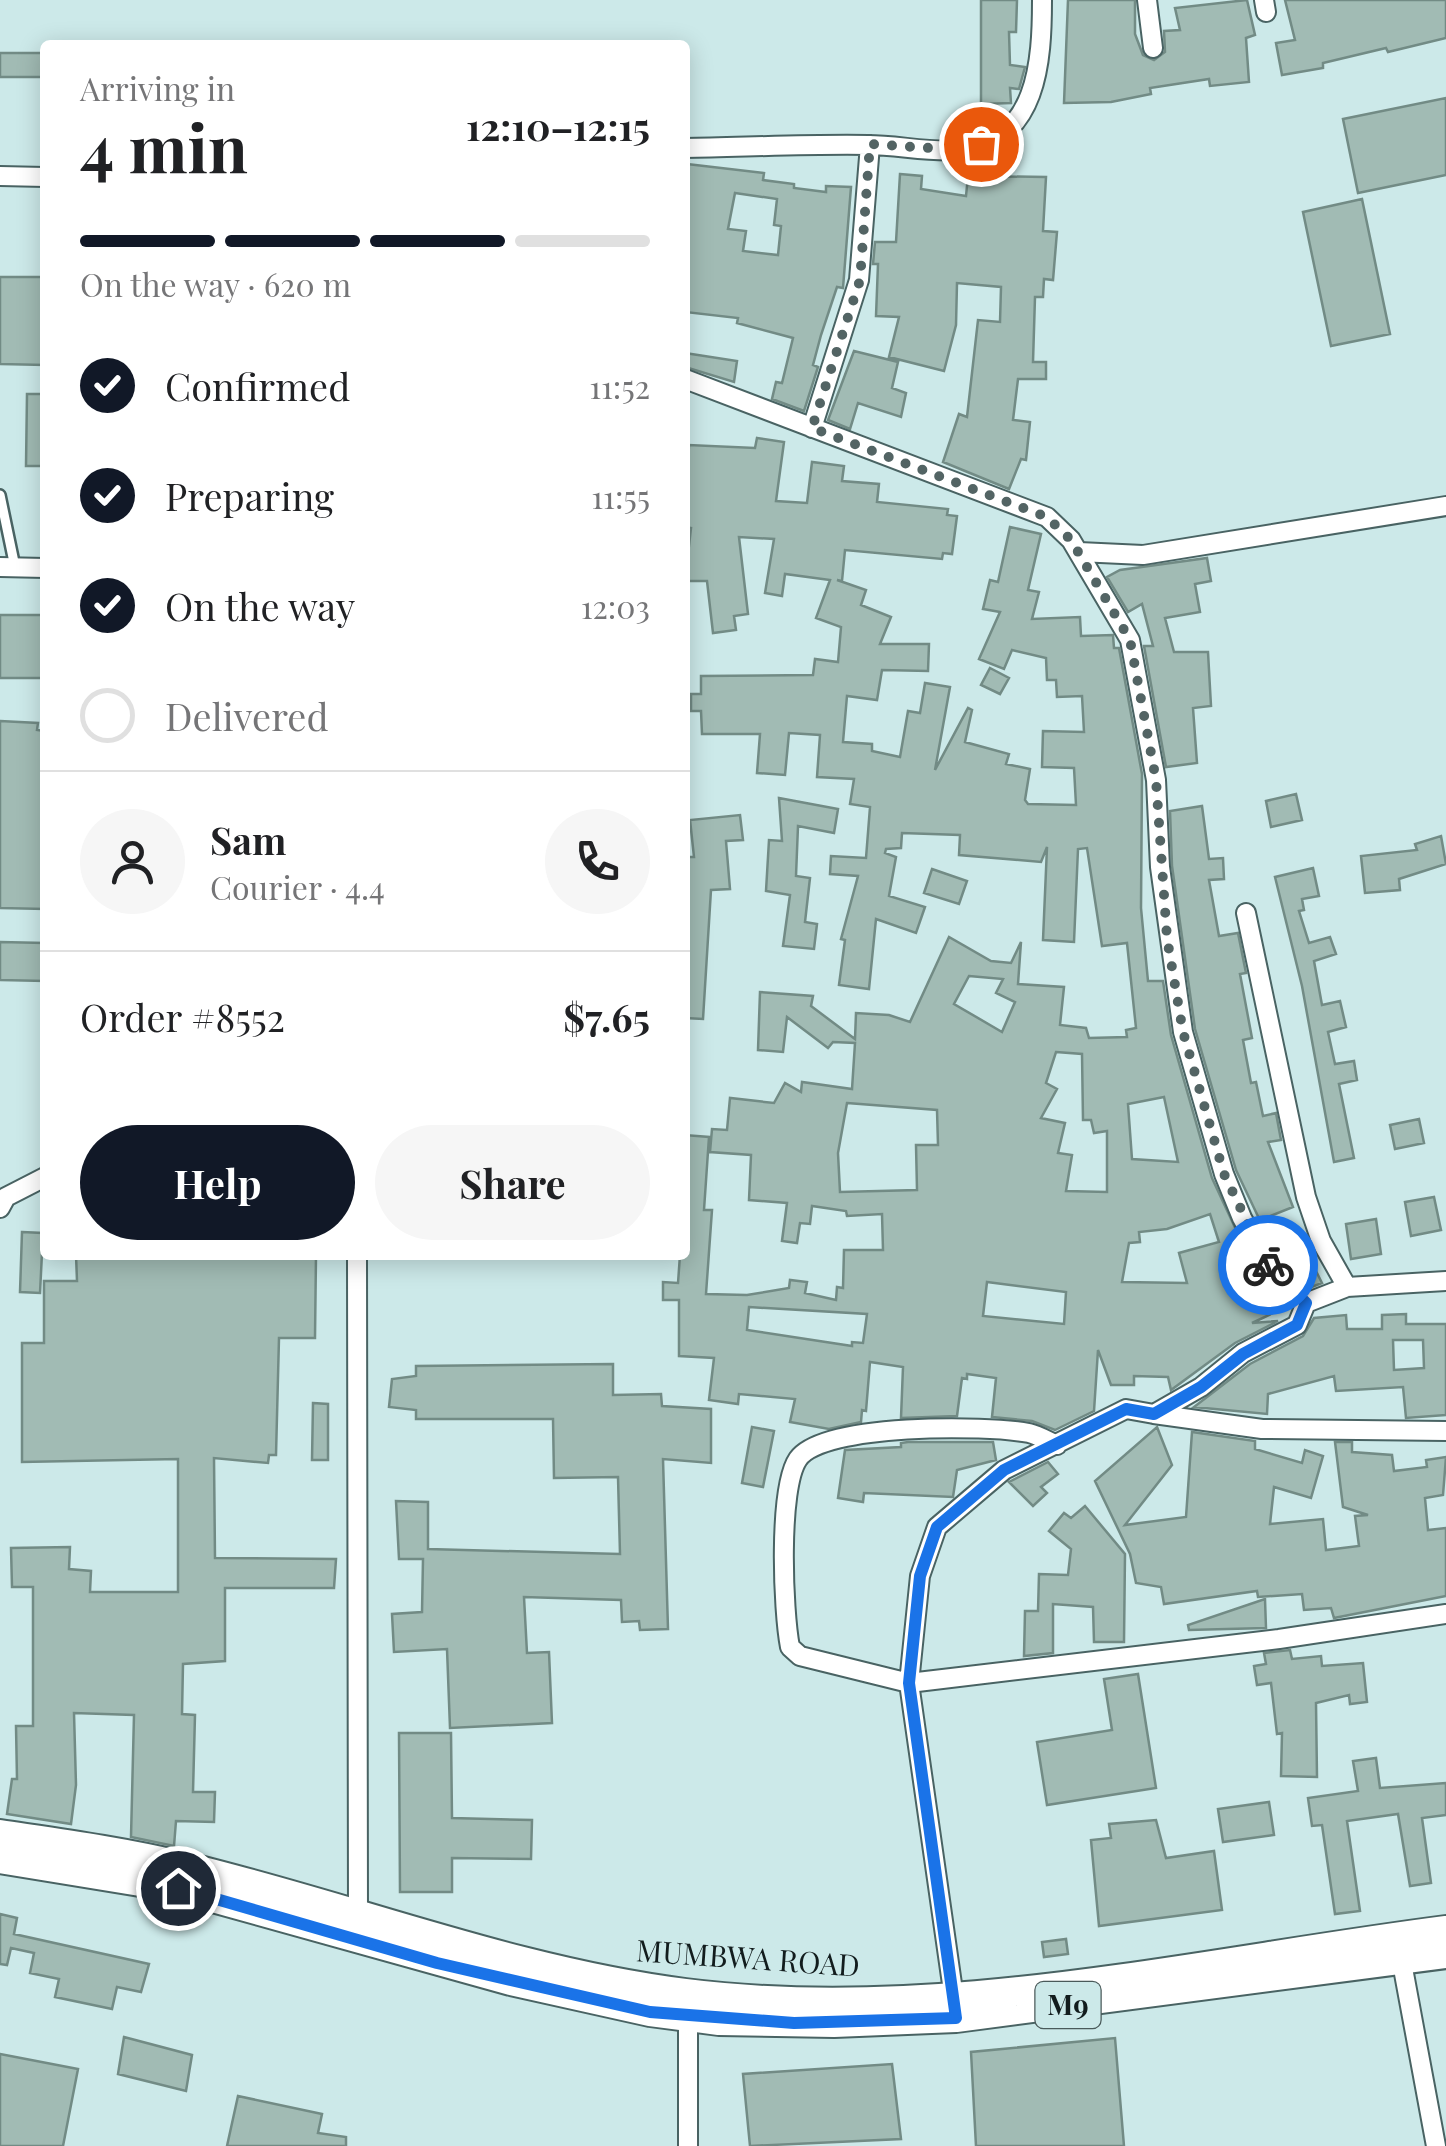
<!DOCTYPE html>
<html lang="en">
<head>
<meta charset="utf-8">
<style>
  :root { --surface:#fff; --page:#f6f6f6; --text:#202124; --muted:#757577; --line:#e0e0e0; --accent:#111827 }
  body { margin:0; font-family:"Playfair Display",serif; background:var(--page); color:var(--text); height:100vh; display:flex; flex-direction:column; font-size:38px; white-space:nowrap }
  * { box-sizing:border-box; margin:0 }
  p { font-size:32px; color:var(--muted) }
  .icon { flex:none; width:55px; height:55px; fill:none; stroke:currentColor; stroke-width:2; stroke-linecap:round; stroke-linejoin:round }
  .map { position:relative; flex:1; overflow:hidden }
  .details { position:absolute; left:40px; top:40px; width:650px; height:1220px; display:flex; flex-direction:column; background:var(--surface); border-radius:10px; box-shadow:0 5px 25px #0003 }
  .details>* { flex:none }
  .pin { position:absolute; display:grid; place-items:center; width:85px; height:85px; color:#fff; margin:-42px; border:5px solid #fff; border-radius:50%; box-shadow:0 2px 10px #0007 }
  .courier { position:absolute; display:grid; place-items:center; width:100px; height:100px; margin:-50px; border:8px solid #1a73e8; border-radius:50%; background:#fff; color:#222; box-shadow:0 2px 12px #0007 }
  .summary em { font-style:normal; font-weight:700 }
  .summary div { display:flex; flex-direction:column-reverse }
  .summary { display:flex; align-items:center; justify-content:space-between; height:170px; padding:0 40px }
  h1 { font-size:65px; font-weight:700; line-height:75px }
  .bar { display:grid; grid-template-columns:repeat(4,1fr); gap:15px 10px; align-content:center; height:120px; padding:0 40px }
  .bar i { height:12px; border-radius:8px; background:var(--line) }
  .bar .active { background:var(--accent) }
  .bar p { grid-column:span 4 }
  .line { display:flex; align-items:center; gap:25px; padding:0 40px; border-top:2px solid var(--line) }
  .line div { flex:1 }
  .round { display:grid; place-items:center; flex:none; width:105px; height:105px; border-radius:52px; background:var(--page) }
  ol { padding:0 40px; list-style:none }
  li { display:flex; align-items:center; gap:30px; height:110px }
  li p { margin-inline-start:auto }
  li .icon { padding:10px; border-radius:50%; background:var(--accent); color:#fff; stroke-width:4 }
  li:last-child { color:var(--muted) }
  li i { width:55px; height:55px; border:5px solid var(--line); border-radius:50% }
  .primary-button { display:flex; gap:20px; margin-top:auto; padding:20px 40px }
  .primary-button a { flex:1; height:115px; border-radius:60px; background:var(--accent); color:#fff; font-size:40px; font-weight:700; line-height:115px; text-align:center }
  .primary-button a+a { background:var(--page); color:var(--text) }
  .map>svg:first-child { display:block }
</style>
</head>
<body>
<div class="map">
<svg width="1446" height="2146" viewBox="0 0 1446 2146">
  <rect width="100%" height="100%" fill="#cce9e9"/>
  <path fill="#a1bbb4" stroke="#728b85" stroke-width="2.5" fill-rule="evenodd" d="M981,0H1017L1016,32H1009L1010,65L1025,67L1019,89L1010,88L1011,103L981,104Z
    M1068,0H1135V34L1143,55L1154,60L1165,52L1164,31L1180,30L1175,8L1247,0L1255,35L1246,38L1249,82L1210,86L1209,79L1150,88L1151,94L1111,102L1064,103Z
    M1285,0H1446V38L1388,52L1386,48L1323,63V68L1282,75L1276,43L1295,40Z
    M0,53H42L43,77H0Z
    M1446,98V175L1358,193L1343,119Z
    M687,164L764,173L763,180L794,184V188L826,192V186L851,187L843,288L837,287L821,335L813,365L818,367L804,411L772,399L776,382L782,383L793,338L737,323L738,318L685,312ZM735,193L777,199L774,225L781,226L778,255L743,251L746,231L728,229Z
    M900,174L922,176L921,189L966,196L968,176L1046,177L1043,231L1057,232L1053,280L1044,279L1043,297H1035L1033,362H1046V379H1018L1013,420L1030,422L1026,460L1021,459L1009,489L943,462L959,414L967,417L978,320L1000,322L1001,287L957,283L956,325L944,371L889,357L899,317L876,316L878,264H873L875,242H896Z
    M1362,199L1390,334L1331,346L1303,212Z
    M0,277H45V365L0,364Z
    M854,351L898,362L892,388L906,393L901,417L858,403L850,429L828,420Z
    M685,353L737,361L734,382L685,367Z
    M27,394H45V466H26Z
    M757,438L784,442L776,501L807,503L812,462L844,466L842,481L879,484L877,502L948,509L947,515L957,516L952,554L943,553L942,559L845,550L842,581L837,580L866,590L861,605L891,617L880,644H929L928,671L882,670L877,700L847,696L843,742L872,744V751L900,757L908,711L920,713L925,683L950,687L935,770L968,708L972,710L965,742L1009,754L1006,764L1030,769L1025,800L1028,804L1076,805L1074,768L1042,767L1043,731L1084,732L1082,696L1057,697L1056,680H1047L1046,658L1012,650L1004,669L979,659L1000,612L983,609L990,580L998,582L1010,527L1041,534L1028,590L1039,592L1032,619L1080,617L1081,636L1113,635L1114,648H1119L1142,774L1141,908L1148,981H1163L1171,1035L1212,1178L1251,1262L1247,1264L1258,1293L1260,1297L1276,1291L1290,1305L1252,1323L1278,1321L1235,1343L1171,1390L1168,1377L1134,1376V1385H1111L1098,1350L1094,1411L1055,1430L1032,1421L992,1417L996,1378L967,1374V1379L962,1378L957,1416L901,1418L903,1367L870,1362L866,1411L862,1410L861,1422L829,1429L790,1422L795,1399L739,1394L738,1404L709,1400L714,1358L679,1356V1300H663V1282L678,1283L680,1255H685V1135L709,1137L704,1210H712L706,1294L747,1295L789,1288L790,1280L807,1282L805,1293L836,1300L837,1287L843,1288L844,1250H883L882,1214L847,1216L846,1211L812,1206L810,1224L800,1223L797,1243L782,1241L787,1203L749,1200L751,1155L710,1152L712,1129L727,1130L730,1098L774,1103L785,1083L801,1092L802,1082L852,1089L855,1043L833,1042L828,1048L787,1017L783,1052L758,1050L760,992L813,996L811,1006L855,1039L856,1013L889,1015L910,1022L949,937L991,961L1011,963L1021,942L1018,984L1064,987L1060,1025L1086,1028L1089,1038L1127,1037L1126,1030L1136,1028L1127,943L1102,946L1087,848L1078,849L1074,942L1043,940L1047,847L1041,862L959,855L960,835L902,833L901,848L886,849L885,853L896,857L889,896L925,907L916,933L876,919L869,989L839,985L845,940L841,939L858,876L830,874L831,856L866,858L870,807L850,804L854,779L817,777L820,735L789,733L785,775L757,773L760,734H702L701,711H691V694H701V676L813,675L815,659L838,662L841,627L816,618L830,580L785,574L782,596L765,593L774,539L739,537L748,614L734,616L736,630L713,633L707,581H685L691,528L685,527L689,445L755,448ZM969,976L1003,979L996,993L1015,1002L1002,1032L954,1004ZM1056,1052L1082,1054L1083,1120H1091L1094,1133L1107,1131V1192L1066,1191L1072,1155L1058,1153L1065,1123L1041,1118L1057,1089L1046,1083ZM1164,1097L1178,1162L1132,1159L1128,1104ZM847,1103L937,1110L938,1145H916L917,1190L840,1192L838,1153ZM1210,1214L1219,1242L1179,1253L1187,1283L1122,1282L1129,1243L1140,1242L1139,1232L1167,1229ZM987,1282L1066,1292L1064,1324L983,1316ZM749,1307L867,1314L863,1343L852,1342V1346L747,1330Z
    M1207,558L1211,581L1195,584L1200,612L1165,618L1174,652H1208L1211,706L1193,708L1197,763L1166,767L1144,646H1153L1142,604L1128,612L1107,577L1120,570Z
    M0,615H45V678H0Z
    M990,668L1009,678L1000,694L981,685Z
    M0,721L38,723L37,730L45,731V909L0,908Z
    M1296,794L1302,820L1271,827L1266,801Z
    M779,798L838,809L834,833L798,826L796,876L810,878L805,922L817,924L814,949L783,946L790,895L766,891L769,840L782,841Z
    M1202,806L1209,859L1223,858L1224,879L1209,880L1219,936L1238,933L1246,973L1240,974L1252,1038L1243,1040L1251,1083L1256,1082L1263,1116L1276,1113L1281,1140L1268,1142L1293,1207L1268,1217L1282,1246L1274,1250L1236,1170L1195,1029L1172,866L1170,811Z
    M740,815L743,840L726,841L730,889L711,890L703,1019L685,1018L687,857H694L690,820Z
    M1441,836L1446,864L1399,879L1400,890L1365,893L1361,856L1417,850L1415,844Z
    M1313,868L1319,896L1302,899L1304,910L1299,911L1309,943L1330,937L1336,954L1314,961L1322,1005L1340,1001L1346,1027L1328,1032L1335,1064L1354,1061L1357,1080L1339,1084L1354,1158L1334,1162L1302,986L1275,877Z
    M932,869L967,881L959,904L924,893Z
    M0,942L45,943V981L0,980Z
    M1419,1119L1424,1143L1395,1149L1390,1125Z
    M1434,1197L1441,1230L1411,1236L1405,1202Z
    M1376,1219L1381,1254L1351,1259L1346,1224Z
    M22,1232L43,1233L40,1293L20,1292Z
    M1304,1247L1322,1283L1309,1288L1283,1258Z
    M76,1255H316L315,1338H279L276,1455H269L268,1463L214,1458L215,1558L336,1559L334,1588H225V1661L183,1664L182,1714L195,1715L193,1792H215L214,1822L176,1821L174,1846L131,1837L134,1715L74,1713L76,1785L71,1824L7,1814L12,1779H17L16,1726H33V1587H12L11,1548L70,1547L69,1569L91,1571L90,1592H178V1459L22,1462V1343H44V1281H77Z
    M1406,1314V1324H1446V1415L1406,1418L1403,1387L1336,1391L1334,1376L1268,1394L1267,1414L1194,1407L1250,1364L1303,1336L1314,1318L1346,1315L1347,1329H1382V1315ZM1393,1340H1423L1424,1368L1394,1370Z
    M613,1364V1395L661,1394L662,1406L711,1409V1463L663,1459L668,1629L640,1630L639,1621L622,1622L621,1600L524,1597L527,1653L549,1652L552,1723L450,1728L447,1649L394,1652L392,1614L422,1612L423,1559H399L396,1501L428,1502V1549L620,1554L618,1477L554,1478L553,1419H416V1410L389,1407L392,1379L416,1376V1366Z
    M313,1403L328,1404V1460H312Z
    M752,1427L774,1431L763,1487L742,1483Z
    M1157,1427L1172,1465L1125,1525L1186,1517L1192,1432L1255,1441V1449L1302,1463L1305,1450L1323,1456L1311,1498L1274,1487L1270,1524L1323,1519L1326,1550L1359,1546L1355,1516L1368,1515L1343,1507L1335,1442H1352V1452L1392,1455L1394,1471L1427,1467L1426,1460L1446,1457L1443,1495L1425,1498L1428,1530L1446,1528V1596L1334,1618L1331,1608L1304,1610L1302,1594L1258,1597L1257,1591L1164,1604L1161,1587L1136,1583L1130,1554L1095,1481Z
    M908,1442H993L996,1460L957,1470L953,1497L864,1493L863,1502L838,1498L845,1450L901,1447V1443Z
    M1048,1462L1058,1474L1041,1487L1047,1493L1033,1506L1009,1482Z
    M1085,1506L1125,1554L1124,1642H1094L1093,1607L1053,1604V1653L1024,1656L1025,1611H1038L1039,1574L1068,1575L1071,1549L1049,1531L1064,1513L1071,1518Z
    M1265,1599L1266,1628L1189,1630L1188,1625Z
    M1290,1650L1292,1659L1321,1656L1322,1666L1363,1663L1367,1702L1350,1704L1349,1695L1316,1703L1317,1777L1281,1776L1282,1733L1277,1734L1271,1683L1257,1685L1254,1666L1266,1664L1264,1653Z
    M1138,1674L1156,1788L1047,1805L1037,1742L1112,1730L1104,1679Z
    M399,1733H451L452,1818L532,1820L531,1859L452,1858V1892H400Z
    M1376,1758L1380,1788L1446,1783V1815L1422,1818L1431,1883L1410,1886L1398,1814L1347,1821L1360,1911L1335,1914L1322,1825L1312,1826L1308,1798L1358,1791L1353,1761Z
    M1269,1802L1274,1835L1223,1842L1218,1809Z
    M1156,1820L1166,1858L1214,1851L1222,1910L1099,1926L1091,1840L1111,1838L1109,1824Z
    M0,1914L17,1918L14,1934L149,1964L141,1992L117,1987L112,2009L55,1997L59,1979L30,1973L34,1953L11,1948L7,1965L0,1964Z
    M1066,1939L1068,1954L1044,1957L1042,1942Z
    M124,2037L192,2055L186,2091L118,2074Z
    M1115,2038L1124,2146H976L971,2052Z
    M0,2054L78,2069L63,2146H0Z
    M892,2064L901,2139L750,2146L743,2074Z
    M238,2096L322,2114L318,2133L346,2137V2146H227Z"/>
  <g fill="none" stroke-linecap="round" stroke-linejoin="round">
    <g stroke="#496363" stroke-width="14">
      <path id="lane" d="M0,495L15,567"/>
    </g>
    <g stroke="#496363" stroke-width="22">
      <path id="street" d="M1147,0L1153,48
        M1264,0L1266,12
        M685,148C746,147 807,144 868,145C898,145 930,153 960,150C1038,142 1042,60 1042,0
        M0,176L45,177
        M685,379L1047,517L1071,540L1130,640L1156,780L1160,867L1183,1032L1224,1174L1242,1218L1267,1264L1306,1303
        M812,428L859,280L870,145
        M1079,552L1143,555L1446,506
        M0,567L45,568
        M1246,913L1306,1197L1321,1241L1347,1287
        M0,1208L6,1197L45,1177
        M357,1255L358,1924
        M1154,1414L1262,1429L1446,1431
        M1057,1445C1048,1441 1038,1435 1029,1433C987,1425 823,1423 798,1459C778,1488 783,1611 790,1647L800,1656L909,1683L1279,1639L1446,1614
        M1400,1952L1436,2146
        M955,2005L909,1683L920,1576L937,1527L1004,1470L1126,1409L1154,1414L1201,1387L1243,1353L1297,1325L1306,1303L1347,1287L1446,1281
        M688,2146V2007"/>
    </g>
    <g stroke="#496363" stroke-width="32">
      <path id="primary" d="M0,1834C60,1843 120,1851 179,1865C348,1905 512,1971 685,1993C938,2025 1197,1962 1446,1930
        M0,1859L177,1888L511,1981L650,2012L719,2021L834,2023L956,2018L1446,1954"/>
    </g>
    <use href="#lane" stroke="#fff" stroke-width="9"/>
    <use href="#street" stroke="#fff" stroke-width="18"/>
    <use href="#primary" stroke="#fff" stroke-width="28"/>
  </g>
  <g fill="none" stroke-linecap="round" stroke-linejoin="round">
    <path stroke="#536464" stroke-width="10" stroke-dasharray="0 18" d="M981,144L960,150L870,144L860,280L812,428L1047,517L1071,540L1130,640L1156,780L1167,938L1183,1032L1224,1174L1268,1265"/>
    <path stroke="#1a73e8" stroke-width="12" d="M178,1888L437,1963L650,2012L794,2023L956,2018L909,1683L920,1576L937,1527L1004,1470L1126,1409L1154,1414L1201,1387L1243,1354L1297,1325L1306,1303L1268,1265"/>
  </g>
  <g text-anchor="middle" stroke-width="10" stroke-linejoin="round" paint-order="stroke">
    <rect fill="#cce9e9" stroke="#4a5a5a" stroke-width="2.5" x="1035.5" y="1982" width="65" height="46" rx="8"/>
    <g font-size="28" font-weight="bold" fill="#121c1d">
      <text x="1068" y="2015">M9</text>
    </g>
    <g font-size="30" fill="#121c1d" stroke="#cce9e9">
      <text transform="translate(748 1959) rotate(4)" y="10">MUMBWA ROAD</text>
    </g>
  </g>
</svg>
<div class="pin" style="left:981px;top:144px;background:#ea580c"><svg class="icon" aria-label="bag" viewBox="0 0 24 24"><path d="M5 8h14l-1 12H6zM9 8a3 3 0 0 1 6 0"/></svg></div>
<div class="pin" style="left:178px;top:1888px;background:#1f2937"><svg class="icon" aria-label="home" viewBox="0 0 24 24"><path d="M3 11l9-7 9 7M6 9v11h12V9"/></svg></div>
<div class="courier" style="left:1268px;top:1265px"><svg class="icon" aria-label="bike" viewBox="0 0 24 24"><circle cx="6" cy="16" r="4"/><circle cx="18" cy="16" r="4"/><path d="M6 16l4-8h5l3 8M10 8l3 8H6M13 5h3"/></svg></div>
<section class="details">
<div class="summary"><div><h1>4 min</h1><p>Arriving in</p></div><em>12:10–12:15</em></div>
<div class="bar"><i class="active"></i><i class="active"></i><i class="active"></i><i></i><p>On the way · 620 m</p></div>
<ol>
<li><svg class="icon" aria-label="check" viewBox="0 0 24 24"><path d="M5 12l5 5 9-10"/></svg>Confirmed<p>11:52</p></li>
<li><svg class="icon" aria-label="check" viewBox="0 0 24 24"><path d="M5 12l5 5 9-10"/></svg>Preparing<p>11:55</p></li>
<li><svg class="icon" aria-label="check" viewBox="0 0 24 24"><path d="M5 12l5 5 9-10"/></svg>On the way<p>12:03</p></li>
<li><i></i>Delivered</li>
</ol>
<div class="line" style="height:180px"><a class="round"><svg class="icon" aria-label="person" viewBox="0 0 24 24"><circle cx="12" cy="8" r="4"/><path d="M4 21q1-7 8-7t8 7"/></svg></a><div><b>Sam</b><p>Courier · 4.4</p></div><a class="round"><svg class="icon" aria-label="phone" viewBox="0 0 24 24"><path d="M5 4h4l2 5-3 2q2 4 5 5l2-3 5 2v4C11 20 4 13 5 4z"/></svg></a></div>
<div class="line" style="height:130px"><div>Order #8552</div><b>$7.65</b></div>
<div class="primary-button"><a>Help</a><a>Share</a></div>
</section>
</div>
</body>
</html>
